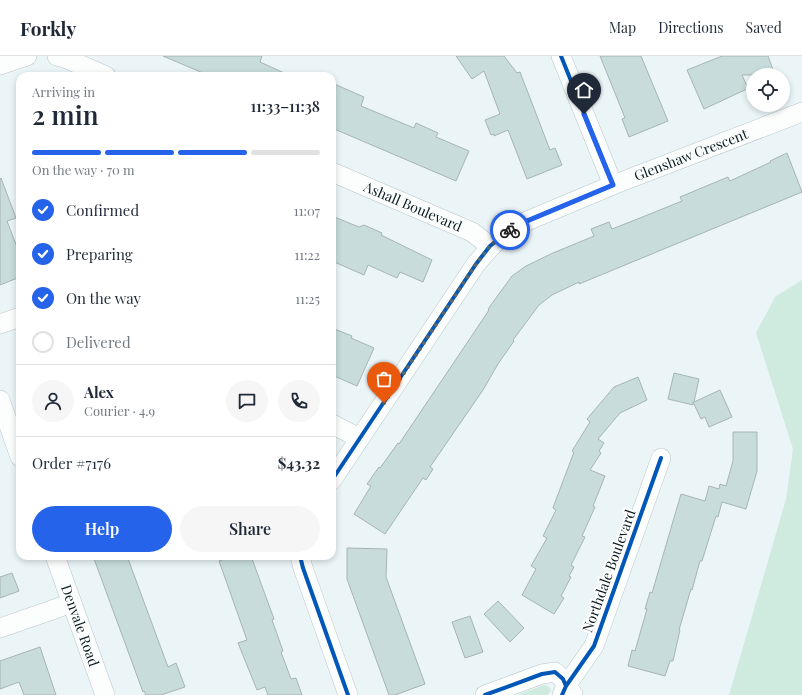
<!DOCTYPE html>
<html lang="en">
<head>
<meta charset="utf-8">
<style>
  :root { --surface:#fff; --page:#f6f6f7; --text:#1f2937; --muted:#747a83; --line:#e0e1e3; --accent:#2563eb }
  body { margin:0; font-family:"Playfair Display",serif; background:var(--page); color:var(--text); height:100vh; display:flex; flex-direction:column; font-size:15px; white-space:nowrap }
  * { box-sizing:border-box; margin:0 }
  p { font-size:13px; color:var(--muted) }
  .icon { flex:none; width:22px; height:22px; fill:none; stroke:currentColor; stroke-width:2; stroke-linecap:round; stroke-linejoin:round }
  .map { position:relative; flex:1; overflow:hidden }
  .sheet { position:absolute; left:16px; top:16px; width:320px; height:488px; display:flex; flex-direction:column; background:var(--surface); border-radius:12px; box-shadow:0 2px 6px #0003 }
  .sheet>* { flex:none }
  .controls { position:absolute; left:746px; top:12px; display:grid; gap:8px }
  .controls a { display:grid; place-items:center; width:44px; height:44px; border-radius:50%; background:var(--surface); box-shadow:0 2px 6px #0003; font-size:20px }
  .pin { position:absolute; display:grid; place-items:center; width:34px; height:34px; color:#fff; margin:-41px -17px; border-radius:50% 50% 50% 0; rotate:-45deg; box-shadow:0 0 4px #0007 }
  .pin .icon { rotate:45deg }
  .courier { position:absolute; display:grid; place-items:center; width:40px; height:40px; margin:-20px; border:3px solid #2563eb; border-radius:50%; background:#fff; color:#222; box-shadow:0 1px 5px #0007 }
  .head em { font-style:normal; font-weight:600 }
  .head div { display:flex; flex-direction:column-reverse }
  .head { display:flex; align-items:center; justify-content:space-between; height:68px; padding:0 16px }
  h1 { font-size:26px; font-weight:600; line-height:30px }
  .bar { display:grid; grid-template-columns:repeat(4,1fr); gap:6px 4px; align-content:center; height:48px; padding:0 16px }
  .bar i { height:5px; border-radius:3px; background:var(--line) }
  .bar .selected { background:var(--accent) }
  .bar p { grid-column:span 4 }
  .line { display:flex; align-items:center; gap:10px; padding:0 16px; border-top:1px solid var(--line) }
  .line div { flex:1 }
  .round { display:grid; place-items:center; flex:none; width:42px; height:42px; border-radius:21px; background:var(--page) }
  ol { padding:0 16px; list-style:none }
  li { display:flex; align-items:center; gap:12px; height:44px }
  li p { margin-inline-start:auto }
  li .icon { padding:4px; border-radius:50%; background:var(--accent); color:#fff; stroke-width:4 }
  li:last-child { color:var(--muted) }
  li i { width:22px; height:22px; border:2px solid var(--line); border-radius:50% }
  .primary-button { display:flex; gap:8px; margin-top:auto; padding:8px 16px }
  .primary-button a { flex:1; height:46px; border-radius:24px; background:var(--accent); color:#fff; font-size:16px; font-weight:600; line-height:46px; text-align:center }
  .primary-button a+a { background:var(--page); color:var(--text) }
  header { display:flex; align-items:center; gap:24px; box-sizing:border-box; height:56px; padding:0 20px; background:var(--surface); border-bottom:1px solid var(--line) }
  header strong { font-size:19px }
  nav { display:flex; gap:22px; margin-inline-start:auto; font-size:14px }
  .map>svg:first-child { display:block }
</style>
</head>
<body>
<header>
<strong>Forkly</strong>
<nav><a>Map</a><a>Directions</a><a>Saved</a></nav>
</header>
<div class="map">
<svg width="802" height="639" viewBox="0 0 802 639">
  <rect width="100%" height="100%" fill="#ebf5f8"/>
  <path fill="#cfebe0" d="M802,224V639H729L786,443L793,393L756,277L775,241Z
    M544,629L548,630L551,634L548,639H517Z"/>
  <path fill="#c8dcdc" stroke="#a7b4b4" d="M163,0H262L260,6L291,20H210Z
    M456,0H504L517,17L520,16L550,94L555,92L562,109L527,123L508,74L494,80V78L491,79L485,64L500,58L484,15L472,23Z
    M600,0H641L668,65L629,81L622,63L625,62Z
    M722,0H768L775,19H742L747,30L746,31L747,33L704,53L687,14Z
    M332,27L364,41L361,50L414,72L416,67L438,77L436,81L469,95L456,125L332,72Z
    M787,97L802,136L579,228V226L552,239L539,249L513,284L514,285L498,308L483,334L430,411L433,413L426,424L423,422L385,478L354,458L371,430L367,428L379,411L380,412L398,387L399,388L473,278L489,254L488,253L512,220L526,210L553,197L594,180L591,173L609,166L612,173L640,162L682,145L680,141L728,121L730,125L771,106L770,105Z
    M1,122L16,162L7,165L20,199V221L0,229V123Z
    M332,160L359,171L364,169L382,177L381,179L432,204L423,226L400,216L397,222L368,209L364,219L332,205Z
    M332,272L352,280L351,282L374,292L357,330L332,319Z
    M674,317L699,323L694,346L720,334L732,361L709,371L705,361L701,363L693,346V349L668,343Z
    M638,321L647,344L620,357L598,383L604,387L599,395L601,397L590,414L605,420L593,450L595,451L582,480L585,481L571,509L574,511L569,520L571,521L561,540L564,542L554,558L522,539L536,513L531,510L547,482L543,480L556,454L553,452L554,449L574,396L572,395L590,366L587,363L614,331Z
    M733,376H757V415L746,453L722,446L718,461L716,460L702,505H700L692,534L691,533L679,574H680L673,605H670L665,620L628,610L632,594L635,595L647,553H645L650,536L652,537L681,438L705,445L709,430L719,433L720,428L726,430L733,405Z
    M347,492L387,493L386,521L425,628L395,639H389L347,523Z
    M93,500H127L168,611L176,607L185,631L161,639H146L144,635L143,636Z
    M232,500H251L274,563L272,564L283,595L281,596L291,623L296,622L302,639H268L265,631L257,634L238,587L247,584L219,505Z
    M12,517L19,535L0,542V521Z
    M498,545L524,572L510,586L484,558Z
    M470,560L483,596L465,602L452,566Z
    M40,591L56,639H24L19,626L0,633V605Z"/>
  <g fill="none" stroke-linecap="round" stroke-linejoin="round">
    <g stroke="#b9c6c9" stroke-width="20">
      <g id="minor">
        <path d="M57,0L65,2L106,20"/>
        <path d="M561,0L613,129"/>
        <path d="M0,9L27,0"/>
        <path id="s1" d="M332,116L472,176L490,190"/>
        <path d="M0,268L20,261"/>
        <path d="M0,344L20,401"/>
        <path d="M332,368L359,382"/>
        <path id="s2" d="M332,424L476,208C488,193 500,181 515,170L613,129L802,56"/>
        <path id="s3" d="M55,500L105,639"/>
        <path d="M300,500L303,512L348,639"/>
        <path d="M0,572L72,547"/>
        <path d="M485,639L542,618L555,616L563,623L566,630L573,638"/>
        <path d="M562,639L566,630L594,590L661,402"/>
      </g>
    </g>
    <use href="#minor" stroke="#fcfefe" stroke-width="19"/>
    <g stroke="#fff" stroke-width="6">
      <path id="cycleway" d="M332,424L476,208L490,190L515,170L613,129L561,0
        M300,500L303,512L348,639
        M485,639L542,618L555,616L563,623L566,630
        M562,639L566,630L594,590L661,402"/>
    </g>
    <use href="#cycleway" stroke="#0057b8" stroke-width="4"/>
  </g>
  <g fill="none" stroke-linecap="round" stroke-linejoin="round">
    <path stroke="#58676b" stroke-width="4" stroke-dasharray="0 7.2" d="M384,347L476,208L490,190L510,174"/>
    <path stroke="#2563eb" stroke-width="5" d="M510,174L515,170L613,129L584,58"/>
  </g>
  <g text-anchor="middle" stroke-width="4" stroke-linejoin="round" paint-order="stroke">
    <g font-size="14" fill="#091b1f" stroke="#fff">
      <text dy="5" stroke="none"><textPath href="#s2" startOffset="504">Glenshaw Crescent</textPath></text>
      <text dy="5" stroke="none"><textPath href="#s1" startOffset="88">Ashall Boulevard</textPath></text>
      <text transform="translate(609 515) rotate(-70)" y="5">Northdale Boulevard</text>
      <text dy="5" stroke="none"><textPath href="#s3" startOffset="74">Denvale Road</textPath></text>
    </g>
  </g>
</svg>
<div class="controls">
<a><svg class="icon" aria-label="locate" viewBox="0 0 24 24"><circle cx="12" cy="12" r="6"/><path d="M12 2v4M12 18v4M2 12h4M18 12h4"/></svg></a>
</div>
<div class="pin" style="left:384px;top:347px;background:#ea580c"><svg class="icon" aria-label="bag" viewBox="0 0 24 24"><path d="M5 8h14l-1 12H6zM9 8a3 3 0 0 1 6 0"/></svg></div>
<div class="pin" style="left:584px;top:58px;background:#1f2937"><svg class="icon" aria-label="home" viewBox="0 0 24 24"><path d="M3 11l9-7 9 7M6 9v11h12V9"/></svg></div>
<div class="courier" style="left:510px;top:174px"><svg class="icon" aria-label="bike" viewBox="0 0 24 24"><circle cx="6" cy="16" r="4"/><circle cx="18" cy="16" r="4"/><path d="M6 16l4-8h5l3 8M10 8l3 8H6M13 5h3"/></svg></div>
<section class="sheet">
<div class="head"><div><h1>2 min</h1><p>Arriving in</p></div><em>11:33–11:38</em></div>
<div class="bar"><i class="selected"></i><i class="selected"></i><i class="selected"></i><i></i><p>On the way · 70 m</p></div>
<ol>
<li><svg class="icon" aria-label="check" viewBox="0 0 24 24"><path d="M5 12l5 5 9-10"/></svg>Confirmed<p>11:07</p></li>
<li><svg class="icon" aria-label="check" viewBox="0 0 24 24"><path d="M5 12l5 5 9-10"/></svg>Preparing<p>11:22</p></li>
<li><svg class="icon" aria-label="check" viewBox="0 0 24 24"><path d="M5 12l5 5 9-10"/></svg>On the way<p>11:25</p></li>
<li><i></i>Delivered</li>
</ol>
<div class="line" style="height:72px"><a class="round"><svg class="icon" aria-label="person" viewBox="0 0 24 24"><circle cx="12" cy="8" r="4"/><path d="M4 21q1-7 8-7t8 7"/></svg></a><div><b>Alex</b><p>Courier · 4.9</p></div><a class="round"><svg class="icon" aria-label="chat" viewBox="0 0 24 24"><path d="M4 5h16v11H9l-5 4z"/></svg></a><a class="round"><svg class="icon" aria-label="phone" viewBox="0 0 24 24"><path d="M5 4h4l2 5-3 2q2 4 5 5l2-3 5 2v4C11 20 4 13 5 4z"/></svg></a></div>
<div class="line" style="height:52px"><div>Order #7176</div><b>$43.32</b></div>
<div class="primary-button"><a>Help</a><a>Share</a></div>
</section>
</div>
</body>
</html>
